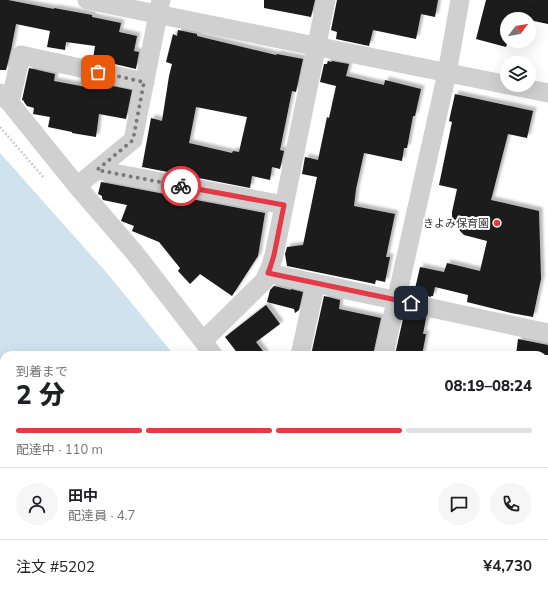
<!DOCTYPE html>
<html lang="ja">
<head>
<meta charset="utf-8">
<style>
  :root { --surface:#fff; --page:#f6f6f6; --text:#202124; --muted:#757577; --line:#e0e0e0; --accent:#e63946 }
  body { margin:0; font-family:Mulish,"Noto Sans JP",sans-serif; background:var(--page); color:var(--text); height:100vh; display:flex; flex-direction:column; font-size:15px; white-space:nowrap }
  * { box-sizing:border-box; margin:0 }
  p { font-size:13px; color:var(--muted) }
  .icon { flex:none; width:22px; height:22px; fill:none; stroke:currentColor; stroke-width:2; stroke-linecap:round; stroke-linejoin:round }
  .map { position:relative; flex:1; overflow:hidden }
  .details { position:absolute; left:0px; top:351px; width:548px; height:248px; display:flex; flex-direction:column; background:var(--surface); border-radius:12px 12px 0 0; box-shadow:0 4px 16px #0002 }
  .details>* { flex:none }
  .needle { width:26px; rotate:59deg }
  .controls { position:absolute; left:500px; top:12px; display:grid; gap:8px }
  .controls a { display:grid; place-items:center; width:36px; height:36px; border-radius:50%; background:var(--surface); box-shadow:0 4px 16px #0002; font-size:20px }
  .pin { position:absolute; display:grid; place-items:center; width:34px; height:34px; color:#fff; margin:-17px; border-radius:8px; box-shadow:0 2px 6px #0006 }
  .courier { position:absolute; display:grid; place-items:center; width:40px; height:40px; margin:-20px; border:3px solid #e63946; border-radius:50%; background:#fff; color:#222; box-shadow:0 1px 5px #0007 }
  .summary em { font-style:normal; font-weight:800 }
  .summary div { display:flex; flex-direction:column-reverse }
  .summary { display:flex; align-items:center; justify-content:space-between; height:68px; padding:0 16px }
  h1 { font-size:26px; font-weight:800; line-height:30px }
  .bar { display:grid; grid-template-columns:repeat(4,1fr); gap:6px 4px; align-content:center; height:48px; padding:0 16px }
  .bar i { height:5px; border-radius:3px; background:var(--line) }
  .bar .current { background:var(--accent) }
  .bar p { grid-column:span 4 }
  .line { display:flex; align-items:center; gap:10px; padding:0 16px; border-top:1px solid var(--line) }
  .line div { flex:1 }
  .round { display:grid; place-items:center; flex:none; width:42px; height:42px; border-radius:21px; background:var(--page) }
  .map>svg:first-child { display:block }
</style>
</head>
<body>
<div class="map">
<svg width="548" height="599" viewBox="0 0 548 599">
  <defs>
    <filter id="shadow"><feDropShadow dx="3.5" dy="-3.5" stdDeviation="1" flood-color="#0004"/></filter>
  </defs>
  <rect width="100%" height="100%" fill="#fff"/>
  <path fill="#cfe2ee" d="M0,153L106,272L174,355H4V427L0,423Z
    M124,595H330L332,599H127Z"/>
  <path fill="#1a1a1a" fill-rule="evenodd" filter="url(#shadow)" d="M0,0H8L54,9V8L92,15V17L121,23L119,32L137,36L134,51L139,52L136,69L93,59L95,46L66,42L65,50L47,47L50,31L16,24L11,50L6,70H0Z
    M264,0H315L311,17L264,8Z
    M337,0H438L435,17L421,14L416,39L373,30L369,46L336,39L337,32L331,30Z
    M486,0H548V24L529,20V19H524L514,17L513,19H507L508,41L506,47L476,39Z
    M178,30L197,34V36L226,43L276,55L277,54L303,59L296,92L292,91L280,150L284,151L280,169L272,167L270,180L252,176L250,188L142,167L151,118L162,121L169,76L172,64L166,62L173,34L177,36ZM196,107L247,117L239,152L233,151L232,153L189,143Z
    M328,61L331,62L332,61L349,64L346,76L384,85L385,80L421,89L415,116H413L407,148H404L402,161L364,153L356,189L354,206L395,214L386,257H390L385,282L376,280L375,284L287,266L285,254L287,247L303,245L317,177L302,174L305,157L318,160L327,117L329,118L336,86L320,82L324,64H327Z
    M29,68L55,74L54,81L86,87L88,81L132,90L126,119L99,114L96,137L72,133V132L48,127L50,117L33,114L34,108L27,106L24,102V101L22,100Z
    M455,94L533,111L527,138L508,134L491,200L539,211L541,279L533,317L511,313L467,302L468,295L435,287L433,296H431V297L414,293L420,267L444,272L447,263L480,271L487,241L464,235L460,231L452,219V212L457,189L439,185L452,122L449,121Z
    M101,182L265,213L258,256L232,296L200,274L190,284L178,271L180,268L159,242L132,231L134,226L121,221L127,205L103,200L102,198V196L98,194Z
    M274,286L291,290V289L303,292L299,310L295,313L294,309L267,302L270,290Z
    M324,296L340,300L339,309L381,318L373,355H311Z
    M266,305L280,324L256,342L266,355H239L225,337Z
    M404,314L426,318L423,334H426L422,355H395Z
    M518,339L548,345V355H516Z"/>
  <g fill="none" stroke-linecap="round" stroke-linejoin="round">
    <path stroke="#cdcdcd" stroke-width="2.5" stroke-dasharray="2 2" stroke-linecap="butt" d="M0,127L44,178
      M0,431L4,435
      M0,472L4,473
      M505,595L529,599"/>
    <path stroke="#d0d0d0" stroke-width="19" d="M87,0L548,93
      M0,93L10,103L77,186L134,252L203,341L213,355
      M10,103L21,55L145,82
      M97,170L284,205
      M77,186L133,140L161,0
      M268,273L548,333
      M203,341L264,281L270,268L274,255L326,0
      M300,355L316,283
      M384,355L447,73L460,0
      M0,517L4,518
      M0,574L4,575
      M544,584L548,585
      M81,595L96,599
      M339,599V597L349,596L366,599"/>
    <g stroke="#888" stroke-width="4.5">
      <path id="rail" d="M0,495L4,497
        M373,595L401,599"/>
    </g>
    <use href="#rail" stroke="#fff" stroke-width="3" stroke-dasharray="9" stroke-linecap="butt"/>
  </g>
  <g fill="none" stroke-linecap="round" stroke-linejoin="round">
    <path stroke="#7a7a7a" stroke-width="4" stroke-dasharray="0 7.2" d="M98,72L144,82L133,140L97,170L181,186"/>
    <path stroke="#e63946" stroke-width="5" d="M181,186L284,205L274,255L270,268L268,273L411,303"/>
  </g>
  <circle fill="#e63946" stroke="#fff" stroke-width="1.5" cx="497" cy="223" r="4"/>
  <g text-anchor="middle" stroke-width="4" stroke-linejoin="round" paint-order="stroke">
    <g font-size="11" fill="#333" stroke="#fff" text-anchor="end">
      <text x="489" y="227">きよみ保育園</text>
    </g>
  </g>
</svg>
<div class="controls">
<a><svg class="needle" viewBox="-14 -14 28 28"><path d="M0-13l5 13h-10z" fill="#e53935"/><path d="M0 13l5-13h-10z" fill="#757577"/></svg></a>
<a><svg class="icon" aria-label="layers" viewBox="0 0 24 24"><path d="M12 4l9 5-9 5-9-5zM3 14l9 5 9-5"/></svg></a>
</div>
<div class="pin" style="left:98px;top:72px;background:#ea580c"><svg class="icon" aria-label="bag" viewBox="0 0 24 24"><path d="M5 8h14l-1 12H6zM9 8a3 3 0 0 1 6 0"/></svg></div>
<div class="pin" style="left:411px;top:303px;background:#1f2937"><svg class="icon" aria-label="home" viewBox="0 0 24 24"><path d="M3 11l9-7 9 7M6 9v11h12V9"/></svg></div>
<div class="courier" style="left:181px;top:186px"><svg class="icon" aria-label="bike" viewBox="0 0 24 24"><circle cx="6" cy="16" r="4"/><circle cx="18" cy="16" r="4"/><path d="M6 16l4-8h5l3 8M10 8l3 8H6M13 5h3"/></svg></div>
<section class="details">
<div class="summary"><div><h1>2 分</h1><p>到着まで</p></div><em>08:19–08:24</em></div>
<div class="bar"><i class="current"></i><i class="current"></i><i class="current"></i><i></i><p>配達中 · 110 m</p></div>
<div class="line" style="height:72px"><a class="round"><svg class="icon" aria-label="person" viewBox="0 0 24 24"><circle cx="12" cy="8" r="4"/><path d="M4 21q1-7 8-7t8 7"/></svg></a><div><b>田中</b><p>配達員 · 4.7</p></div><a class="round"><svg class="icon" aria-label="chat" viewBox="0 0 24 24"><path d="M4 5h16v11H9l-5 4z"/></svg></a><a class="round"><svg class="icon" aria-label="phone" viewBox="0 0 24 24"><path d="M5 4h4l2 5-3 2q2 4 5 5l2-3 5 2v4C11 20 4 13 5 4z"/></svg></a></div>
<div class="line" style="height:52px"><div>注文 #5202</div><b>¥4,730</b></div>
</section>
</div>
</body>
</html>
